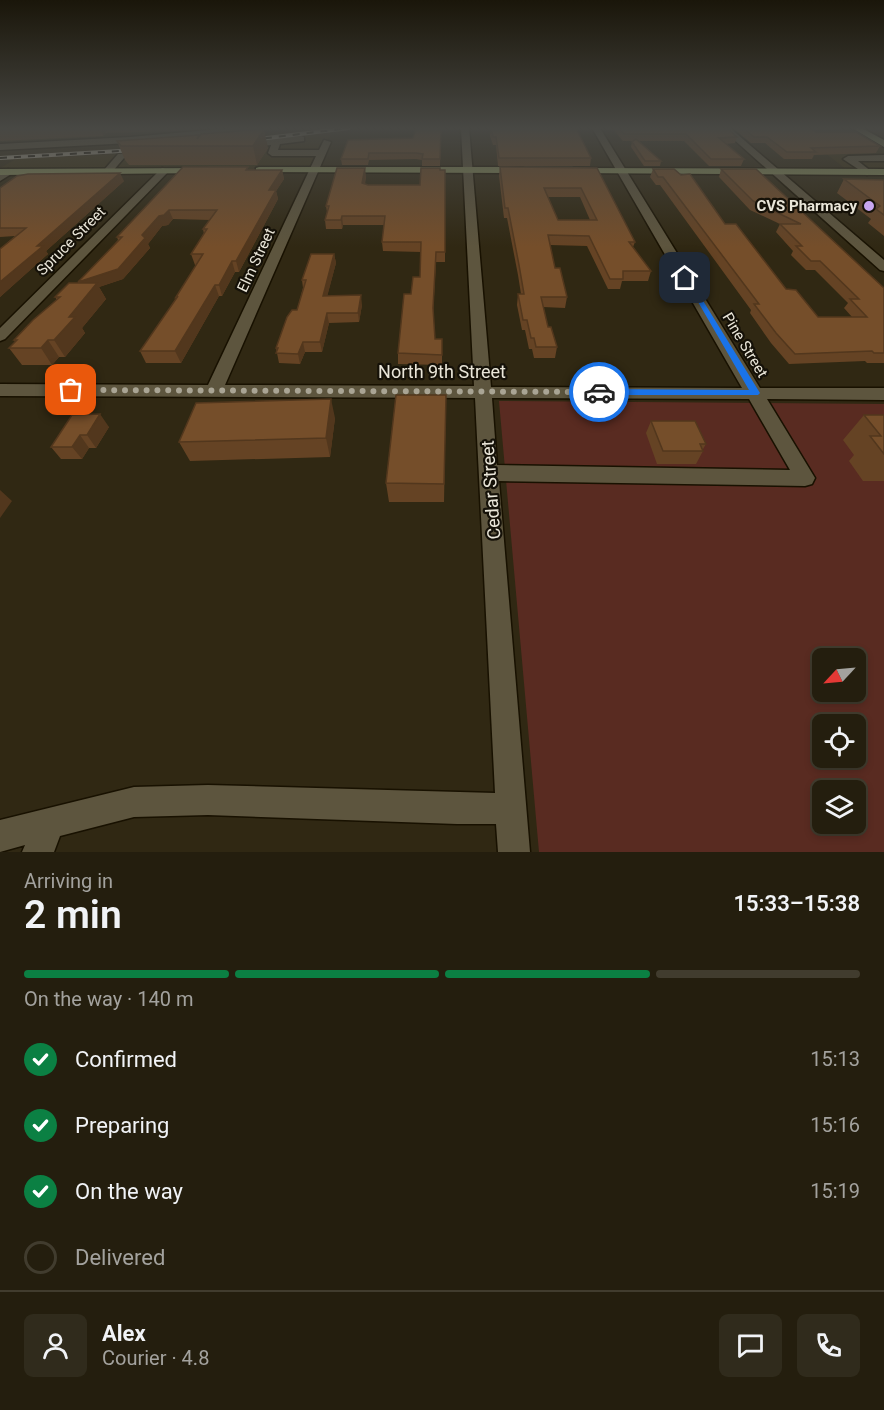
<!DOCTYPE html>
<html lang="en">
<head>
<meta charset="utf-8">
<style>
  :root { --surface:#241e0e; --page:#302b1c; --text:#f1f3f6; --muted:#a3a29e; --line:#413c2e; --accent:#0b8043 }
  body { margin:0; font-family:Roboto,sans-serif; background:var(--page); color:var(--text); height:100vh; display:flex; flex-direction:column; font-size:22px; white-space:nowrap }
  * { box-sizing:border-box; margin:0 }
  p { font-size:20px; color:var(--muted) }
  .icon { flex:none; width:33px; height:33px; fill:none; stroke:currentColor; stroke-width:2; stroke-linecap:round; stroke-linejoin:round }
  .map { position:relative; height:852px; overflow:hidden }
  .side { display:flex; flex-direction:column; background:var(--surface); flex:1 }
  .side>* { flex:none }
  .needle { width:39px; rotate:244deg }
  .buttons { position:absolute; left:812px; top:648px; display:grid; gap:12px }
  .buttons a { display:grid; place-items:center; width:54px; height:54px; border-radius:9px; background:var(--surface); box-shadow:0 3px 9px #0003,0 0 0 2px var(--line); font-size:30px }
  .pin { position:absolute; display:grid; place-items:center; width:51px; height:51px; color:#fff; margin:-26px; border-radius:12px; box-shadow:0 3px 9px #0006 }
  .courier { position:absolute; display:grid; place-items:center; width:60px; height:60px; margin:-30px; border:4px solid #1a73e8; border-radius:50%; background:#fff; color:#222; box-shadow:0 2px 8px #0007 }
  .headline em { font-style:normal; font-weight:600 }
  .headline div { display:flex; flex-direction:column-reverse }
  .headline { display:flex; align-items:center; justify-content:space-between; height:102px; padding:0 24px }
  h1 { font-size:39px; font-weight:600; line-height:45px }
  .bar { display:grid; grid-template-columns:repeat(4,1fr); gap:9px 6px; align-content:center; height:72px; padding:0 24px }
  .bar i { height:8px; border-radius:4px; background:var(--line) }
  .bar .current { background:var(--accent) }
  .bar p { grid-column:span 4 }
  .line { display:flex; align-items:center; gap:15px; padding:0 24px; border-top:2px solid var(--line) }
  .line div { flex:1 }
  .round { display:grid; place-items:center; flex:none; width:63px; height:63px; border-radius:9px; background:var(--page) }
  ol { padding:0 24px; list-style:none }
  li { display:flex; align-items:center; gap:18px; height:66px }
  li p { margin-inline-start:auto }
  li .icon { padding:6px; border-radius:50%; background:var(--accent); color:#fff; stroke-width:4 }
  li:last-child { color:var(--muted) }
  li i { width:33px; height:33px; border:3px solid var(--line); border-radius:50% }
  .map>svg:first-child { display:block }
</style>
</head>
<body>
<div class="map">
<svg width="884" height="852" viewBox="0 0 884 852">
  <rect width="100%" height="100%" fill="#302813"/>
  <path fill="#3a3013" d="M0,128H256L0,147Z
    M856,128H884V172H850L796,131L861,132Z
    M332,131L316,170L11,171L0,178V168L16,159L142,153Z"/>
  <path fill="#592b21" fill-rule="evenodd" d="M499,401L884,404V852H539ZM822,658H855V692H822ZM822,724H855V758H822ZM822,790H855V824H822Z"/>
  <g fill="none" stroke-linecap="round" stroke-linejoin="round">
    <g stroke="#181100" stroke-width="3">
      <path id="minor" d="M232,128H260L256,130L130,143L0,150V144L130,137Z
        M461,128H469L491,387L742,388L592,128H600L760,388H884V400L767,399L815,478L812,484L805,486L499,481L530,852H498L496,824H457L208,815L134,817L60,836L54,852H22L25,845L0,852V820L134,787L208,785L495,793L475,398L0,396V384L208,385L316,156H272L268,153L271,145L243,148L239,145L243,142L301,136L304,137V141L280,144L278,150H319L324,140L331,142L225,385L474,386ZM492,398L749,399L790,470L497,465Z
        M721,128H730L884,260V271L880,270Z
        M147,151L150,152V156L124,158L112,172L104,170L118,154Z
        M884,155V161H858L872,172L867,175L843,159L848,156Z
        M162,168L170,170L5,339L0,341V328Z
        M8,169L16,171L0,181V174Z"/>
    </g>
    <g stroke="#181100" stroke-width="3">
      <path id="major" d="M852,128H862L884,140V147Z
        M259,167H522L527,170L522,173L256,172V168Z
        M207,168V172L204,173L0,175V169Z
        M574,168L884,169V175L571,173V169Z"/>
    </g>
    <use href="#minor" fill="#5d553e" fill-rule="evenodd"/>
    <use href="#major" fill="#8a9260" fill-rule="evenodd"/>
    <g stroke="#b7b2a2" stroke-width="4">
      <path id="rail" d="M251,140L349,128
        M0,158L137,150"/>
    </g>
    <use href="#rail" stroke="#151108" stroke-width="2" stroke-dasharray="7" stroke-linecap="butt"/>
  </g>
  <path fill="#654324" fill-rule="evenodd" d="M0,128H196L176,131L106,133L103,136L0,141Z
    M441,128L440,166H422V160L416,159L369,160L368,165H342L341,159L413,138Z
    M491,128L591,158L590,166H498L496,145H493L490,136Z
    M612,128H727L737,137L735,143L726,144L744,159L741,166H709L684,141H639L661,161L660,166H644L631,147L632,142L634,141H623Z
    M733,128H840L839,130H812L816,132L880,146L876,153L814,155L812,159H784L765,143H751Z
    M199,135V136L268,148L257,165H129L125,160L117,141Z
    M500,167L597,168L635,242L633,247L651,271L648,281H622L620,289H608L587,246L550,245L555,268L567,297L565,308L543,307L548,327L557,347L555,358H534L532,349H529L525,330H522L517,305L518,294H521L518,275L507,218H504L499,176ZM548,197H580L590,220H558Z
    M653,169L725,224L786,289L818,317H852L844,308L848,303L815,270H806L791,255L793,251L776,232L780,224L750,210L719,177L721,169H756L884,288V363H867L865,361L789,364L771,343L750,313L751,310L660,185H656L650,177Z
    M249,170H282L284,179L276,191L278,199L239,272H235L222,296H219L181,363H146L140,351L177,298L176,297L197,265H195L191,254L204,234L203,229L210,220L173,219L168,225L162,226L148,244L150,248L123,279L99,287L106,299L82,328L85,333L65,357H59L52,365H22L9,348L15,342L14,340L57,300L55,297L79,283L118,240L117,237Z
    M440,170H445V262H436L433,314L435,339H442V365L398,364V353L411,294L420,277L421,252L383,251L382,242L384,225H343L342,229H326L325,220L327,212L326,206L366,176L365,184L368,185H420Z
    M844,179L884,180V236L868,223L871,219L837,193Z
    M124,181L46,251L48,254L0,297V249L15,236L0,237V188Z
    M334,254L336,263L327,296L362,305L359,322L329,323L322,352H305L300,364L279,363L276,348L297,310L303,288L302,280Z
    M446,395L444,502H389L386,483Z
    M72,415L109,427L96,448H89L82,459H61L51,447Z
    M864,415H884V481H863L849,461L854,455L843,440Z
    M335,418L330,457L190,461L179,442Z
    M651,421L706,444L703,449V451L696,464H657L646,433Z"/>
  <path fill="#52371d" d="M100,128H104L106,133L103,136Z
    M175,128H196L176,131Z
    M264,129L268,148L257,165L253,146Z
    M365,168L366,176L363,192L362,183Z
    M282,170L284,179L276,191L278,199L239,272L236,261L269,190Z
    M120,173L124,181L46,251L48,254L0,297V282L37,246Z
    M169,210L173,219L168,225L162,226L148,244L150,248L123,279L99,287L106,299L82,328L85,333L65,357L54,340L84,292L78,282L142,235L159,216Z
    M342,216L343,225L342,229L341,220Z
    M334,254L336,263L325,305L323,296Z
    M232,261L235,272L222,296L219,285Z
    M215,285L219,296L181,363L175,351Z
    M361,295L362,305L359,322L358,313Z
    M327,313L329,323L322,352L320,342Z
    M48,340L59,357L52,365L41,348Z
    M303,342L305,352L300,364L298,354Z
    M331,399L335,418L330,457L326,438Z
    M100,414L109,427L96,448L87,435Z
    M80,435L89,448L82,459L72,447Z
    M0,490L12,501L0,518Z"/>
  <path fill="#754e2a" stroke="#52371d" stroke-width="1.5" fill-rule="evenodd" d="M416,128H441L440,159H422L423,154L416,153H369L368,159H341L348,140L413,138Z
    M491,128H576L591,158H499L496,137H493Z
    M619,128H727L737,137L719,138L744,159H711L686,134H624Z
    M743,128H810L811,129L816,132H856L880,146L811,148L816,152H787L767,137H754Z
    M264,129L253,146H121L117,141L199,135L197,139L201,134Z
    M636,139L661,161H645L632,142Z
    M183,167H248L246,170H282L269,190H276L236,261H232L219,285H215L175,351H140L178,296L176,297L203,254H191L207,229H203L217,210H169L164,215L159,216L142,235L145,238L118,269L78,282L122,237H117Z
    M500,167L597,168L635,242H629L651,271H623V279H610L589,236L548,235L555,268H560L567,297H541L548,327H551L557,347H536L534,338H531L527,320H523L518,294H524L519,265L508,208H505ZM544,188H581L597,220H558Z
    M337,168H365L362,183L368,185H420L421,168H440V170H445V252H436L433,308L435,339H442V355L398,353L404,294H411L413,277H420L421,242H382L385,216H342L341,220H325L329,206H326Z
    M653,169H674L681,175L690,174L725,224H736L786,289L796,290L818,317H867L850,299H859L820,261H811L796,246H802L780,224H801L753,201L721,169H756L884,288V353H874L872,351L795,354L776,333L754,304H759L663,177H658Z
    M120,173L37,246H43L0,282V249L26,228H0V188L17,176L28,174Z
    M844,179L884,180V215L876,209L880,206Z
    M311,254H334L323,296L361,295L358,313H327L320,342H303L298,354L276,353L278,348H276L287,317L292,310H297L306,280H302Z
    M69,283H97L69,317H75L54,340H48L41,348H9L17,340H14L33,320L60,297H55Z
    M396,395H446L444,484L386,483Z
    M331,399L326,438L179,442L196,403Z
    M100,414L87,435H80L72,447H51L72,415Z
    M864,415H884V454L870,436H881Z
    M651,421H695L706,444H700L703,451H663Z"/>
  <linearGradient id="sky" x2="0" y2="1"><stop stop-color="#1a160a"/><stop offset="0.52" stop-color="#484844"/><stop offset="1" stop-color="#484844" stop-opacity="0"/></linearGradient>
  <rect width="884" height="247" fill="url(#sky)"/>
  <path fill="#1a73e8" d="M683,276L689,278L760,393L758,395H596V390L599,389L749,390Z"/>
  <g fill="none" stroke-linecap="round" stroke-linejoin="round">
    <path stroke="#a9a494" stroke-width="6" stroke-dasharray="0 10.8" d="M71,390L599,392"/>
  </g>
  <circle fill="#c7a6f0" stroke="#151108" stroke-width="2" cx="869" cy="206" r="6"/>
  <g text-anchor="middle" stroke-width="4.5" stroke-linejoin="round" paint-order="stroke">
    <g font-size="15" font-weight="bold" fill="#eae6d9" stroke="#151108" text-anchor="end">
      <text x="857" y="211">CVS Pharmacy</text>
    </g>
    <g font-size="15" fill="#eae6d9" stroke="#151108">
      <text transform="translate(71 241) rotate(-45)" y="5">Spruce Street</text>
      <text transform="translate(256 260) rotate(-65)" y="5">Elm Street</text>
      <text transform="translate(745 345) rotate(59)" y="5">Pine Street</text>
    </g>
    <g font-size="18" fill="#eae6d9" stroke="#151108">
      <text x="442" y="378">North 9th Street</text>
      <text transform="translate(491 490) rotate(-94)" y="6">Cedar Street</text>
    </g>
  </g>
</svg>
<div class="buttons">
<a><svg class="needle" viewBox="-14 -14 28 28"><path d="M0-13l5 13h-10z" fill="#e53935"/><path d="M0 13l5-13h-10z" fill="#a3a29e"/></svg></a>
<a><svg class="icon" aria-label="locate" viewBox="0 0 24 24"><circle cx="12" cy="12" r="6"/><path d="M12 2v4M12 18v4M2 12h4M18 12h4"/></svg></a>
<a><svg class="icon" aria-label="layers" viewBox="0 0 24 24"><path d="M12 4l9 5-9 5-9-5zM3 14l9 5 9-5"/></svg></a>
</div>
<div class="pin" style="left:71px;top:390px;background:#ea580c"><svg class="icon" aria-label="bag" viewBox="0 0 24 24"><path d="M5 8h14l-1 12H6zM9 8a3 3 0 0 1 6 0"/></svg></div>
<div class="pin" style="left:685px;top:278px;background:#1f2937"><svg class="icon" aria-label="home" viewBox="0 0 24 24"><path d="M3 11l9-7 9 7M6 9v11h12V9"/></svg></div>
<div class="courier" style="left:599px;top:392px"><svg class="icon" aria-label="car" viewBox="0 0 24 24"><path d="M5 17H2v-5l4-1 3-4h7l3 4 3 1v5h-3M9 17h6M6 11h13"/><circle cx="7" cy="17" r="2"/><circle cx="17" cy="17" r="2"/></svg></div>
</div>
<section class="side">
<div class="headline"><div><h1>2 min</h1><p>Arriving in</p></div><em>15:33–15:38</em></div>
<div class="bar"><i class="current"></i><i class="current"></i><i class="current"></i><i></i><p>On the way · 140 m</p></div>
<ol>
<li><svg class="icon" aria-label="check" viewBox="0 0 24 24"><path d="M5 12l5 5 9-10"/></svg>Confirmed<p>15:13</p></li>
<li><svg class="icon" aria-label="check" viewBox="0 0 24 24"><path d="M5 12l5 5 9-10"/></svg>Preparing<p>15:16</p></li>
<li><svg class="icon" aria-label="check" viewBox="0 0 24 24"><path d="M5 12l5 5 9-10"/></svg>On the way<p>15:19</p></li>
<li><i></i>Delivered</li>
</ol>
<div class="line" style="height:108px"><a class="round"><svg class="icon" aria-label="person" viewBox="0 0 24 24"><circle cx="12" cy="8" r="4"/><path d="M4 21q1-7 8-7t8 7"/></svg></a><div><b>Alex</b><p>Courier · 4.8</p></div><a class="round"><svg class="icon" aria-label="chat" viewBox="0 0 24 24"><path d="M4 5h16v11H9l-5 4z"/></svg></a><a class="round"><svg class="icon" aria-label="phone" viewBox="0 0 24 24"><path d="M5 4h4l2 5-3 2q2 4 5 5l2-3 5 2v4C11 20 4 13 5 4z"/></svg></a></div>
</section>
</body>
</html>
